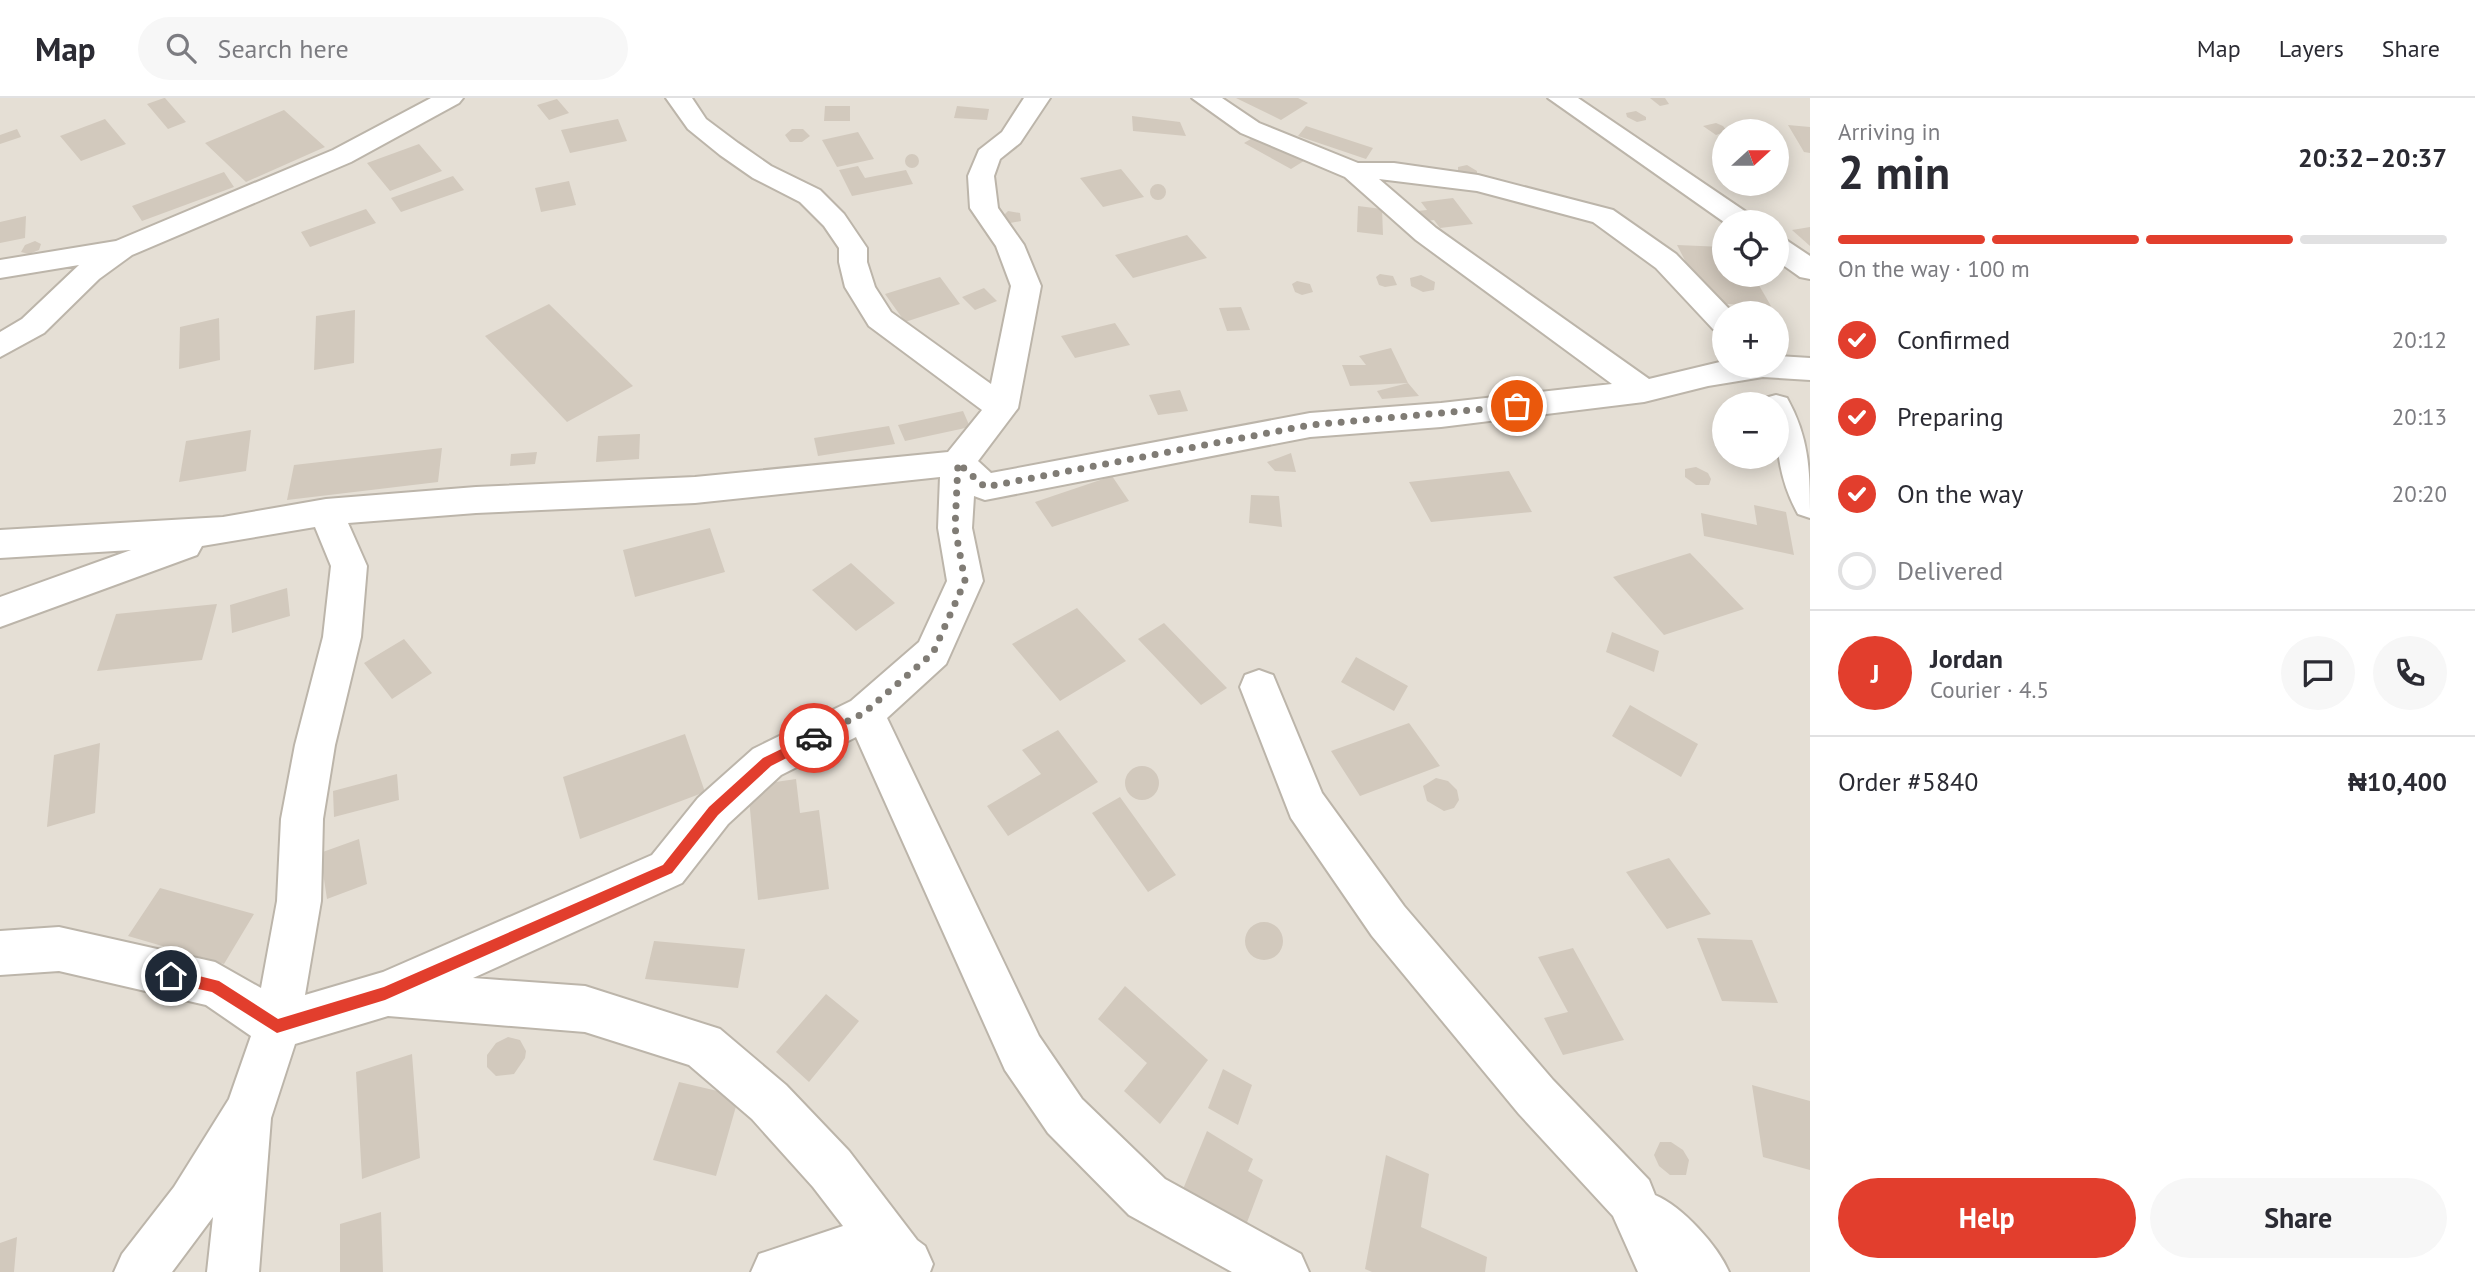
<!DOCTYPE html>
<html lang="en">
<head>
<meta charset="utf-8">
<style>
  :root { --surface:#fff; --page:#f7f7f7; --text:#2b2b33; --muted:#7c7c81; --line:#e1e1e2; --accent:#e23e2d }
  body { margin:0; font-family:"PT Sans",sans-serif; background:var(--page); color:var(--text); height:100vh; display:flex; flex-direction:column; font-size:26px; white-space:nowrap }
  * { box-sizing:border-box; margin:0 }
  p { font-size:23px; color:var(--muted) }
  .icon { flex:none; width:38px; height:38px; fill:none; stroke:currentColor; stroke-width:2; stroke-linecap:round; stroke-linejoin:round }
  .map { position:relative; flex:1; overflow:hidden }
  .side { display:flex; flex-direction:column; background:var(--surface); width:665px }
  .side>* { flex:none }
  .needle { width:46px; rotate:69deg }
  .tools { position:absolute; left:1712px; top:21px; display:grid; gap:14px }
  .tools a { display:grid; place-items:center; width:77px; height:77px; border-radius:50%; background:var(--surface); box-shadow:0 4px 18px #0003; font-size:35px }
  .pin { position:absolute; display:grid; place-items:center; width:60px; height:60px; color:#fff; margin:-30px; border:4px solid #fff; border-radius:50%; box-shadow:0 2px 7px #0007 }
  .courier { position:absolute; display:grid; place-items:center; width:70px; height:70px; margin:-35px; border:5px solid #e23e2d; border-radius:50%; background:#fff; color:#222; box-shadow:0 2px 9px #0007 }
  .headline em { font-style:normal; font-weight:600 }
  .headline div { display:flex; flex-direction:column-reverse }
  .headline { display:flex; align-items:center; justify-content:space-between; height:119px; padding:0 28px }
  h1 { font-size:46px; font-weight:600; line-height:52px }
  .bar { display:grid; grid-template-columns:repeat(4,1fr); gap:10px 7px; align-content:center; height:84px; padding:0 28px }
  .bar i { height:9px; border-radius:5px; background:var(--line) }
  .bar .on { background:var(--accent) }
  .bar p { grid-column:span 4 }
  .line { display:flex; align-items:center; gap:18px; padding:0 28px; border-top:2px solid var(--line) }
  .line div { flex:1 }
  .round { display:grid; place-items:center; flex:none; width:74px; height:74px; border-radius:37px; background:var(--page) }
  ol { padding:0 28px; list-style:none }
  li { display:flex; align-items:center; gap:21px; height:77px }
  li p { margin-inline-start:auto }
  li .icon { padding:7px; border-radius:50%; background:var(--accent); color:#fff; stroke-width:4 }
  li:last-child { color:var(--muted) }
  li i { width:38px; height:38px; border:4px solid var(--line); border-radius:50% }
  .button { display:flex; gap:14px; margin-top:auto; padding:14px 28px }
  .button a { flex:1; height:80px; border-radius:42px; background:var(--accent); color:#fff; font-size:28px; font-weight:600; line-height:80px; text-align:center }
  .button a+a { background:var(--page); color:var(--text) }
  header { display:flex; align-items:center; gap:42px; box-sizing:border-box; height:98px; padding:0 35px; background:var(--surface); border-bottom:2px solid var(--line) }
  header strong { font-size:33px }
  nav { display:flex; gap:38px; margin-inline-start:auto; font-size:24px }
  .search { width:490px; height:63px; background:var(--page); display:flex; align-items:center; gap:18px; box-sizing:border-box; padding:0 24px; border-radius:38px; color:var(--muted); font-size:26px }
  main { display:flex; flex:1; min-height:0 }
  .map>svg:first-child { display:block }
</style>
</head>
<body>
<header>
<strong>Map</strong>
<div class="search"><svg class="icon" aria-label="search" viewBox="0 0 24 24"><circle cx="10" cy="10" r="6"/><path d="M15 15l6 6"/></svg>Search here</div>
<nav><a>Map</a><a>Layers</a><a>Share</a></nav>
</header>
<main>
<div class="map">
<svg width="1810" height="1174" viewBox="0 0 1810 1174">
  <rect width="100%" height="100%" fill="#f1eee7"/>
  <path fill="#e5dfd5" fill-rule="evenodd" d="M0,0H1810V1174H0ZM1724,33H1776V86H1724ZM1724,124H1776V177H1724ZM1724,215H1776V268H1724ZM1724,306H1776V359H1724Z"/>
  <path fill="#d2c9bd" d="M164,0H165L186,24L168,31L147,6Z
    M1236,0H1298L1308,5L1281,22Z
    M1650,0H1665L1669,6L1660,8Z
    M557,1L569,15L549,22L537,7Z
    M825,8H850V23H824Z
    M957,8L989,11L987,22L954,20Z
    M284,12L325,49L246,84L205,45Z
    M1636,13L1646,19V22L1637,24L1627,19L1626,15Z
    M1132,18L1180,24L1186,38L1133,33Z
    M105,21L126,46L81,63L60,38Z
    M618,21L627,43L570,55L561,32Z
    M1716,25L1723,28L1727,33L1716,37L1703,28Z
    M1788,27L1810,29V55L1804,54Z
    M1306,28L1373,50L1366,61L1298,38Z
    M17,31L21,39L0,46V37Z
    M792,31H803L810,38L802,44H790L785,37Z
    M858,34L874,61L837,69L822,42Z
    M1261,35L1307,61L1291,71L1244,45Z
    M419,46L442,73L390,93L367,65Z
    M905 63a7 7 0 1 1 14 0a7 7 0 1 1-14 0Z
    M1467,67L1477,73V76L1474,79L1458,73V69Z
    M858,68L865,80L906,72L913,86L852,98L839,72Z
    M1121,71L1144,99L1103,109L1080,80Z
    M224,74L234,89L142,123L132,108Z
    M453,78L464,92L401,114L391,100Z
    M569,83L576,107L541,114L535,90Z
    M1150 94a8 8 0 1 1 16 0a8 8 0 1 1-16 0Z
    M1453,100L1473,126L1440,130L1434,122L1426,123L1418,113L1427,112L1421,104Z
    M1358,108L1382,111L1383,137L1357,134Z
    M366,111L376,125L310,149L301,134Z
    M1008,113L1020,115L1021,123L1010,125L1004,123L1002,119Z
    M26,118L25,140L0,145V124Z
    M1810,129V148L1792,132Z
    M1187,137L1207,160L1133,180L1115,157Z
    M35,143L41,146L39,152L29,156L21,154L25,147Z
    M1677,147L1724,149V177H1753L1771,208L1707,205Z
    M1380,176L1393,178L1397,187L1385,189L1379,187L1376,179Z
    M1421,177L1435,184L1434,192L1423,194L1411,188L1410,180Z
    M940,179L960,206L905,224L885,196Z
    M1297,183L1310,186L1313,194L1302,197L1295,194L1292,186Z
    M984,190L997,203L975,212L962,199Z
    M549,206L633,288L567,324L485,238Z
    M1241,209L1250,232L1227,233L1219,210Z
    M355,212L354,265L314,272L316,218Z
    M219,220L220,262L179,271L180,229Z
    M1115,225L1130,247L1075,260L1061,238Z
    M1391,250L1408,285L1350,288L1342,267H1366L1359,258Z
    M1408,285L1419,298L1382,301L1377,293Z
    M1180,292L1188,313L1158,317L1149,297Z
    M963,313L970,329L905,343L898,327Z
    M889,328L895,346L818,358L814,340Z
    M251,332L246,373L179,384L186,343Z
    M640,336L639,361L596,364L598,338Z
    M442,350L438,384L287,402L294,367Z
    M537,354L535,366L510,368L511,356Z
    M1291,355L1296,374L1275,373L1267,364Z
    M1696,369L1708,375L1711,381L1709,387H1696L1685,379V371Z
    M1509,373L1532,414L1431,424L1409,384Z
    M1112,378L1129,403L1052,429L1035,404Z
    M1251,397L1279,398L1282,429L1249,425Z
    M1754,407L1786,414L1794,457L1704,438L1701,415L1757,427Z
    M710,430L725,474L635,499L623,452Z
    M1690,455L1744,511L1664,537L1613,479Z
    M851,465L895,505L856,533L812,492Z
    M287,490L290,518L232,535L230,507Z
    M217,506L202,562L97,573L116,516Z
    M1077,510L1126,563L1060,603L1012,546Z
    M1164,525L1227,590L1201,607L1138,541Z
    M1612,534L1659,553L1654,574L1606,554Z
    M404,541L432,575L392,601L364,565Z
    M1356,559L1408,588L1394,613L1341,584Z
    M1630,607L1698,646L1681,679L1612,638Z
    M1409,625L1440,668L1360,698L1331,653Z
    M1058,632L1098,684L1008,738L987,708L1041,676L1022,652Z
    M685,636L705,694L580,741L563,679Z
    M100,645L95,715L47,729L54,657Z
    M1125 685a17 17 0 1 1 34 0a17 17 0 1 1-34 0Z
    M397,676L399,702L334,719L333,693Z
    M1436,680L1448,683L1457,692L1459,702L1454,710L1444,713L1427,703L1423,688Z
    M796,681L800,715L819,712L829,791L758,802L748,688Z
    M1120,699L1176,777L1148,794L1092,715Z
    M359,741L367,786L327,801L320,755Z
    M1669,760L1711,816L1667,831L1626,774Z
    M160,790L254,816L224,866L128,838Z
    M1245 843a19 19 0 1 1 38 0a19 19 0 1 1-38 0Z
    M1697,840L1752,842L1778,905L1722,903Z
    M654,843L745,851L738,890L645,881Z
    M1573,850L1624,942L1563,957L1544,920L1568,914L1538,859Z
    M1125,888L1208,962L1160,1026L1124,993L1147,965L1098,921Z
    M826,896L859,923L809,984L776,954Z
    M508,939L520,942L526,953L525,960L514,976L496,978L487,969V957L496,945Z
    M412,956L420,1060L362,1081L356,974Z
    M1223,971L1252,987L1238,1027L1208,1010Z
    M679,984L739,998L716,1078L653,1062Z
    M1752,987L1810,1003V1072L1763,1059Z
    M1207,1033L1253,1061L1248,1073L1263,1082L1243,1135L1181,1096Z
    M1660,1044H1671L1683,1052L1689,1062L1686,1077H1670L1659,1068L1654,1057Z
    M1386,1057L1429,1076L1421,1129L1487,1159L1485,1174H1372L1365,1171Z
    M381,1114L383,1174H340V1126Z
    M17,1139L14,1174H0V1145Z"/>
  <g fill="none" stroke-linecap="round" stroke-linejoin="round">
    <g stroke="#bcb5aa" stroke-width="4">
      <path id="minor" d="M431,0H463L459,5L351,64L132,157L99,181L44,235L0,259V234L22,221L79,167L0,180V162L116,143L333,52Z
        M666,0H692L706,21L738,45L771,68L820,92L844,116L867,150V164L875,189L891,214L991,286L1011,188L996,148L970,110L968,78L979,52L1002,34L1024,0H1050L1020,45L1000,61L994,78L998,110L1024,147L1041,188L1018,310L978,363L991,375L1310,315L1441,305L1612,286L1416,142L1345,79L1241,35L1192,0H1222L1259,25L1358,65H1394L1478,77L1613,112L1676,156L1733,215H1724V234L1713,231L1656,170L1593,124L1477,93L1379,81L1436,130L1649,281L1724,263V268H1776V258L1810,260V282L1763,279L1708,288L1644,304L1441,329L1310,339L985,402L974,398L972,430L983,483L946,566L887,620L1039,938L1082,1001L1165,1081L1301,1156L1309,1174H1232L1129,1117L1048,1035L1005,972L856,639L781,677L728,726L682,785L473,880L585,888L720,931L786,987L849,1053L917,1142L925,1148L933,1166L930,1174H751L759,1156L843,1128L813,1089L752,1021L689,967L585,934L388,918L295,946L271,1020L259,1174H207L213,1119L172,1174H114L122,1156L174,1089L229,1001L251,938L206,907L59,873L0,877V833L59,829L215,864L261,890L277,803L281,721L295,647L323,539L331,468L315,429L202,448L197,457L0,529V499L131,452L0,460V432L223,419L326,401L476,389L695,379L948,354L982,312L869,228L845,189L839,164V150L824,128L800,104L753,80L720,57L688,31ZM940,379L938,430L947,483L919,544L851,603L753,651L698,700L652,757L383,874L305,897L321,803L323,721L335,647L361,539L367,468L348,425L476,415L695,405Z
        M1548,0H1578L1752,118L1756,124H1724Z
        M1776,139L1786,142L1810,158V181L1800,179L1776,162Z
        M1776,297L1787,300C1810,341 1810,375 1810,420L1798,416C1778,380 1776,347 1776,306H1761L1765,300Z
        M1259,572L1273,577L1322,695L1404,808L1553,982L1649,1082L1655,1097C1682,1108 1718,1148 1729,1174H1638L1613,1118L1519,1016L1372,838L1291,720L1240,589L1245,577Z"/>
    </g>
    <use href="#minor" fill="#fff" fill-rule="evenodd"/>
  </g>
  <path fill="#e23e2d" d="M814,635L820,640L818,644L771,668L718,717L672,775L385,902L277,935L212,894L171,885L164,878L171,871L219,883L278,921L384,889L663,767L709,709L763,660Z"/>
  <g fill="none" stroke-linecap="round" stroke-linejoin="round">
    <path stroke="#807c75" stroke-width="7" stroke-dasharray="0 12.6" d="M814,640L864,615L933,555L965,483L955,430L958,365L985,389L1310,327L1517,308"/>
  </g>
</svg>
<div class="tools">
<a><svg class="needle" viewBox="-14 -14 28 28"><path d="M0-13l5 13h-10z" fill="#e53935"/><path d="M0 13l5-13h-10z" fill="#7c7c81"/></svg></a>
<a><svg class="icon" aria-label="locate" viewBox="0 0 24 24"><circle cx="12" cy="12" r="6"/><path d="M12 2v4M12 18v4M2 12h4M18 12h4"/></svg></a>
<a>+</a>
<a>−</a>
</div>
<div class="pin" style="left:1517px;top:308px;background:#ea580c"><svg class="icon" aria-label="bag" viewBox="0 0 24 24"><path d="M5 8h14l-1 12H6zM9 8a3 3 0 0 1 6 0"/></svg></div>
<div class="pin" style="left:171px;top:878px;background:#1f2937"><svg class="icon" aria-label="home" viewBox="0 0 24 24"><path d="M3 11l9-7 9 7M6 9v11h12V9"/></svg></div>
<div class="courier" style="left:814px;top:640px"><svg class="icon" aria-label="car" viewBox="0 0 24 24"><path d="M5 17H2v-5l4-1 3-4h7l3 4 3 1v5h-3M9 17h6M6 11h13"/><circle cx="7" cy="17" r="2"/><circle cx="17" cy="17" r="2"/></svg></div>
</div>
<section class="side">
<div class="headline"><div><h1>2 min</h1><p>Arriving in</p></div><em>20:32–20:37</em></div>
<div class="bar"><i class="on"></i><i class="on"></i><i class="on"></i><i></i><p>On the way · 100 m</p></div>
<ol>
<li><svg class="icon" aria-label="check" viewBox="0 0 24 24"><path d="M5 12l5 5 9-10"/></svg>Confirmed<p>20:12</p></li>
<li><svg class="icon" aria-label="check" viewBox="0 0 24 24"><path d="M5 12l5 5 9-10"/></svg>Preparing<p>20:13</p></li>
<li><svg class="icon" aria-label="check" viewBox="0 0 24 24"><path d="M5 12l5 5 9-10"/></svg>On the way<p>20:20</p></li>
<li><i></i>Delivered</li>
</ol>
<div class="line" style="height:126px"><b class="round" style="background:var(--accent);color:#fff">J</b><div><b>Jordan</b><p>Courier · 4.5</p></div><a class="round"><svg class="icon" aria-label="chat" viewBox="0 0 24 24"><path d="M4 5h16v11H9l-5 4z"/></svg></a><a class="round"><svg class="icon" aria-label="phone" viewBox="0 0 24 24"><path d="M5 4h4l2 5-3 2q2 4 5 5l2-3 5 2v4C11 20 4 13 5 4z"/></svg></a></div>
<div class="line" style="height:91px"><div>Order #5840</div><b>₦10,400</b></div>
<div class="button"><a>Help</a><a>Share</a></div>
</section>
</main>
</body>
</html>
